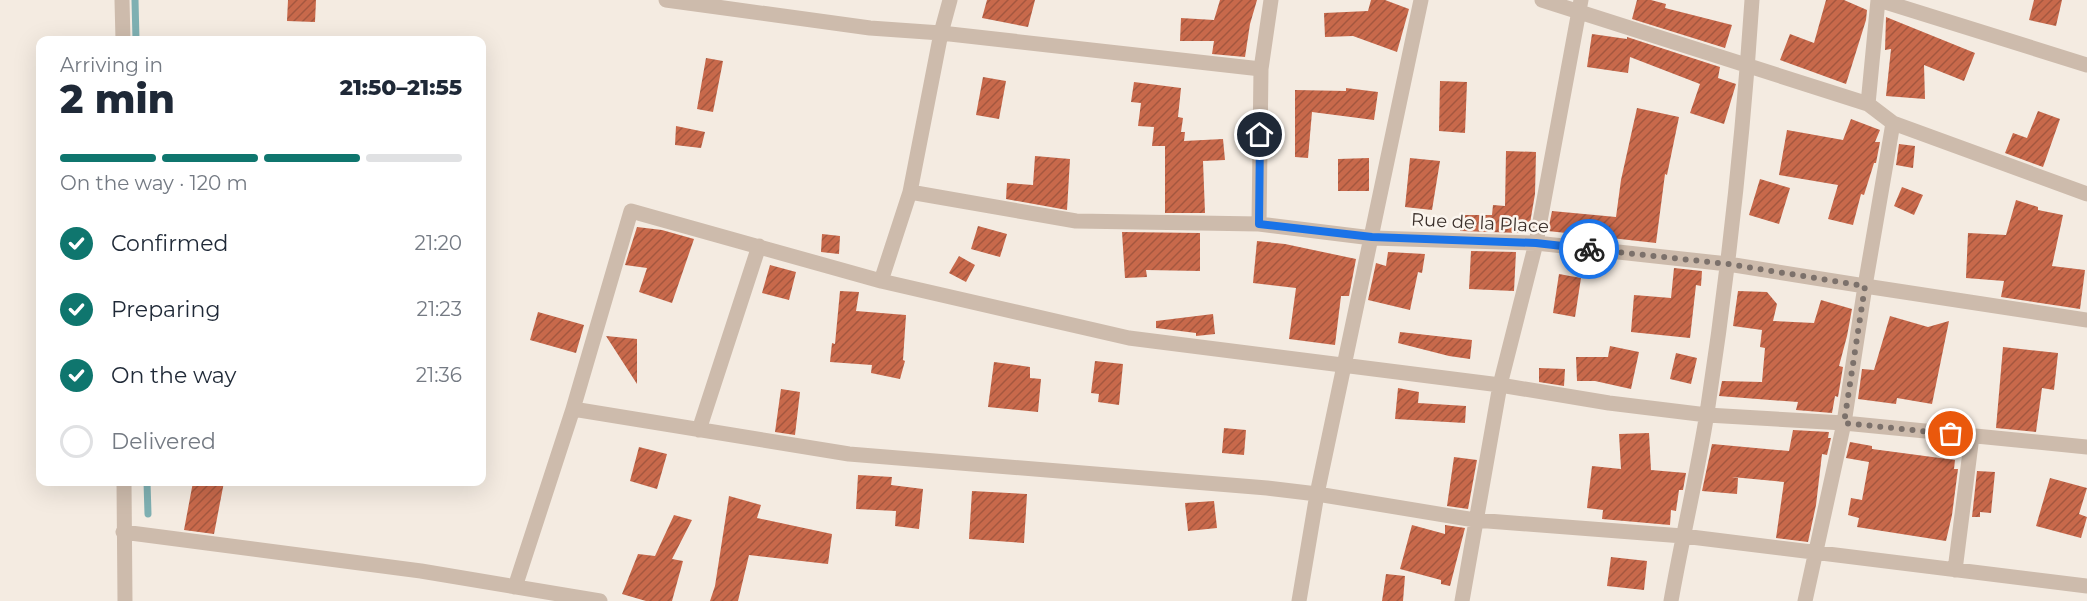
<!DOCTYPE html>
<html lang="en">
<head>
<meta charset="utf-8">
<style>
  :root { --surface:#fff; --page:#f6f6f7; --text:#1f2937; --muted:#747a83; --line:#e0e1e3; --accent:#0f766e }
  body { margin:0; font-family:Montserrat,sans-serif; background:var(--page); color:var(--text); height:100vh; display:flex; flex-direction:column; font-size:22px; white-space:nowrap }
  * { box-sizing:border-box; margin:0 }
  p { font-size:20px; color:var(--muted) }
  .icon { flex:none; width:33px; height:33px; fill:none; stroke:currentColor; stroke-width:2; stroke-linecap:round; stroke-linejoin:round }
  .map { position:relative; flex:1; overflow:hidden }
  .details { position:absolute; left:36px; top:36px; width:450px; height:450px; display:flex; flex-direction:column; background:var(--surface); border-radius:12px; box-shadow:0 6px 24px #0002 }
  .details>* { flex:none }
  .pin { position:absolute; display:grid; place-items:center; width:51px; height:51px; color:#fff; margin:-26px; border:3px solid #fff; border-radius:50%; box-shadow:0 2px 6px #0007 }
  .courier { position:absolute; display:grid; place-items:center; width:60px; height:60px; margin:-30px; border:4px solid #1a73e8; border-radius:50%; background:#fff; color:#222; box-shadow:0 2px 8px #0007 }
  .summary em { font-style:normal; font-weight:800 }
  .summary div { display:flex; flex-direction:column-reverse }
  .summary { display:flex; align-items:center; justify-content:space-between; height:102px; padding:0 24px }
  h1 { font-size:39px; font-weight:800; line-height:45px }
  .bar { display:grid; grid-template-columns:repeat(4,1fr); gap:9px 6px; align-content:center; height:72px; padding:0 24px }
  .bar i { height:8px; border-radius:4px; background:var(--line) }
  .bar .selected { background:var(--accent) }
  .bar p { grid-column:span 4 }
  ol { padding:0 24px; list-style:none }
  li { display:flex; align-items:center; gap:18px; height:66px }
  li p { margin-inline-start:auto }
  li .icon { padding:6px; border-radius:50%; background:var(--accent); color:#fff; stroke-width:4 }
  li:last-child { color:var(--muted) }
  li i { width:33px; height:33px; border:3px solid var(--line); border-radius:50% }
  .map>svg:first-child { display:block }
</style>
</head>
<body>
<div class="map">
<svg width="2087" height="601" viewBox="0 0 2087 601">
  <defs>
    <pattern id="building-hatch" width="6" height="6" patternUnits="userSpaceOnUse" patternTransform="scale(1.5)"><rect width="6" height="6" fill="#c8694b"/><path d="M-1 1l2-2M0 6l6-6M5 7l2-2" fill="none" stroke="#a4573f"/></pattern>
  </defs>
  <rect width="100%" height="100%" fill="#f4ebe1"/>
  <g fill="none" stroke-linecap="round" stroke-linejoin="round">
    <path stroke="#7fb0b2" stroke-width="7" d="M135,0L136,40
      M147,482L148,514"/>
  </g>
  <path fill="url(#building-hatch)" d="M288,0H316L315,22L287,21Z
    M987,0H1035L1028,27L982,18Z
    M1220,0H1257L1250,24L1245,57L1212,54L1214,41H1180L1181,18L1214,20Z
    M1371,0H1385L1409,9L1397,52L1353,36L1325,37L1324,13L1368,11Z
    M1637,0H1651L1666,4L1665,8L1732,25L1725,48L1632,19Z
    M1826,0H1844L1867,10L1866,20L1846,84L1780,60L1790,34L1814,43Z
    M2034,0H2062L2056,26L2029,20Z
    M1886,17L1975,53L1964,81L1924,65L1925,99L1886,96L1891,49L1885,50Z
    M1592,34L1627,39V37L1720,67L1718,78L1736,84L1724,124L1690,113L1700,84L1630,57L1628,73L1587,67Z
    M706,58L723,61L713,112L697,109Z
    M983,77L1006,81L999,119L976,115Z
    M1440,81L1467,82L1465,133L1439,131Z
    M1134,82L1181,88L1178,117L1183,118L1181,132H1185L1184,141L1223,139L1225,160L1203,161L1205,213H1165V146H1152L1154,127L1138,126L1141,103L1131,102Z
    M1346,88L1378,92L1374,120L1312,112L1308,158L1295,157V90L1346,91Z
    M1637,108L1679,117L1667,175L1665,174L1656,243L1548,231L1552,211L1616,217L1621,180Z
    M2038,111L2060,119L2043,167L2005,153L2013,133L2027,138Z
    M1851,119L1880,130L1875,142H1880L1876,163H1874L1864,195L1861,194L1853,225L1828,219L1838,185L1779,175L1787,130L1843,140Z
    M676,126L705,132L701,148L675,145Z
    M1899,144L1915,146L1913,168L1896,165Z
    M1506,151L1536,152L1535,194L1529,229L1521,228L1520,233L1460,231V215H1492L1493,205L1505,206Z
    M1035,156L1070,159L1067,210L1006,199L1007,183L1033,185Z
    M1369,158V191H1338V159Z
    M1410,158L1440,161L1432,210L1405,207Z
    M1760,179L1790,188L1779,224L1749,215Z
    M1902,187L1923,195L1914,215L1894,206Z
    M2016,200L2038,207V210L2063,215L2052,266L2085,270L2080,309L2001,297L2004,281L1966,278L1968,233L2006,235Z
    M978,226L1007,234L1000,257L971,249Z
    M637,227L662,230L694,239L672,303L639,292L647,268L625,265Z
    M1122,232L1200,233V271L1146,270L1147,277L1125,278Z
    M822,234L840,236L839,254L821,252Z
    M1257,241L1285,244L1356,259L1349,296H1341L1335,345L1289,339L1296,288L1253,283Z
    M1471,251L1516,252L1514,291L1469,289Z
    M1388,252L1425,254L1422,273L1418,272L1410,310L1368,300L1376,263L1386,266Z
    M959,256L975,265L966,282L949,273Z
    M770,265L796,272L789,300L762,293Z
    M1674,268L1702,271L1701,286L1696,285L1690,338L1631,332L1634,295L1671,298Z
    M1559,274L1581,278L1575,317L1553,313Z
    M840,291L859,292L856,311L906,315L903,360L905,361L900,379L871,373L872,365L830,362L832,343L835,344Z
    M1738,291L1767,292L1777,304L1773,321L1814,323L1821,300L1852,309L1847,336L1839,366L1843,367L1838,397L1835,396L1832,413L1796,410L1798,402L1719,396L1722,381L1762,382L1765,348L1760,347L1762,330L1733,326Z
    M538,312L584,325L576,353L530,340Z
    M1213,314L1215,334L1196,336V333L1156,328V321Z
    M1890,316L1928,327L1949,321L1932,404L1897,398L1896,404L1858,399L1862,369L1874,370Z
    M1400,332L1472,340L1470,359L1449,356L1398,343Z
    M606,336L637,339V384Z
    M1610,346L1639,352L1631,389L1595,381H1577L1576,357H1608Z
    M2003,347L2058,353L2054,390L2042,388L2036,432L1996,428Z
    M1676,353L1697,358L1691,384L1670,379Z
    M1095,361L1123,364L1119,405L1098,402L1099,394L1091,393Z
    M994,362L1030,367V378L1041,379L1038,412L988,407Z
    M1539,368L1565,369L1564,386L1539,382Z
    M1398,388L1419,392L1418,403L1466,406L1465,423L1395,419Z
    M781,389L800,392L795,435L775,432Z
    M1224,428L1246,430L1244,455L1222,453Z
    M1793,430L1829,432L1828,438H1831L1827,455L1822,454L1816,505L1808,542L1776,538L1784,482L1732,477L1738,478L1737,494L1702,491L1712,444L1789,451Z
    M1649,433L1651,470L1686,473L1683,490H1679L1676,511L1671,510L1670,525L1602,519L1603,510L1587,508L1592,466L1621,469L1619,434Z
    M1850,442L1872,446V449L1955,460L1954,469H1958L1952,515L1946,541L1857,527L1859,518L1848,515L1851,498L1862,500L1869,462L1846,458Z
    M639,447L667,454L657,489L630,481Z
    M1454,457L1477,460L1468,509L1447,506Z
    M1977,471L1995,472L1991,513L1980,512V517H1972Z
    M858,475L892,477L891,485L923,489L919,529L895,526L896,511L856,509Z
    M2050,478L2087,488L2079,514L2087,517L2081,538L2036,526Z
    M193,482H224L214,534L184,530Z
    M972,491L1027,494L1024,543L969,539Z
    M729,496L761,505L757,518L832,534L828,564L749,555L738,601H710L715,586Z
    M1214,501L1217,528L1188,531L1185,503Z
    M674,515L692,520L672,559L683,561L672,601H646L622,594L638,554L655,556Z
    M1412,525L1445,534V525L1465,528L1450,586L1441,584V580L1400,569Z
    M1611,557L1647,561L1644,590L1607,586Z
    M1386,574L1405,576L1403,601H1382Z"/>
  <g fill="none" stroke-linecap="round" stroke-linejoin="round">
    <path stroke="#cdbbac" stroke-width="15" d="M122,0L123,40
      M666,0L870,28L941,33L1261,69
      M950,0L941,33L910,192L1076,221L1259,224
      M1271,0L1261,69L1259,224L1372,238L1536,243L1728,264L1865,286L1893,123
      M1542,0L1868,104L1893,123L2087,194
      M1879,0L2087,65
      M1868,104L1878,0
      M910,192L881,281L1129,338L1500,385L1609,403L1707,415L1844,423L2087,447
      M573,409L849,454L1267,488L1317,494L1475,520L1683,536L2087,586
      M699,430L759,246
      M124,482L125,601
      M123,532L421,571L600,601
      M1955,570L1972,436
      M515,587L573,409L631,211L881,281
      M1299,601L1317,494L1421,0
      M1462,601L1500,385L1536,243L1581,0
      M1671,601C1682,538 1697,476 1707,413C1728,276 1743,138 1752,0
      M1805,601L1844,423L1865,286L2087,320"/>
  </g>
  <g fill="none" stroke-linecap="round" stroke-linejoin="round">
    <path stroke="#7c716b" stroke-width="6" stroke-dasharray="0 10.8" d="M1589,249L1728,264L1865,286L1844,423L1951,434"/>
    <path stroke="#1a73e8" stroke-width="8" d="M1260,135L1259,224L1372,237L1536,243L1589,249"/>
  </g>
  <g text-anchor="middle" stroke-width="5" stroke-linejoin="round" paint-order="stroke">
    <g font-size="18" fill="#3b302b" stroke="#fbf5ee">
      <text transform="translate(1480 223) rotate(3)" y="6">Rue de la Place</text>
    </g>
  </g>
</svg>
<div class="pin" style="left:1951px;top:434px;background:#ea580c"><svg class="icon" aria-label="bag" viewBox="0 0 24 24"><path d="M5 8h14l-1 12H6zM9 8a3 3 0 0 1 6 0"/></svg></div>
<div class="pin" style="left:1260px;top:135px;background:#1f2937"><svg class="icon" aria-label="home" viewBox="0 0 24 24"><path d="M3 11l9-7 9 7M6 9v11h12V9"/></svg></div>
<div class="courier" style="left:1589px;top:249px"><svg class="icon" aria-label="bike" viewBox="0 0 24 24"><circle cx="6" cy="16" r="4"/><circle cx="18" cy="16" r="4"/><path d="M6 16l4-8h5l3 8M10 8l3 8H6M13 5h3"/></svg></div>
<section class="details">
<div class="summary"><div><h1>2 min</h1><p>Arriving in</p></div><em>21:50–21:55</em></div>
<div class="bar"><i class="selected"></i><i class="selected"></i><i class="selected"></i><i></i><p>On the way · 120 m</p></div>
<ol>
<li><svg class="icon" aria-label="check" viewBox="0 0 24 24"><path d="M5 12l5 5 9-10"/></svg>Confirmed<p>21:20</p></li>
<li><svg class="icon" aria-label="check" viewBox="0 0 24 24"><path d="M5 12l5 5 9-10"/></svg>Preparing<p>21:23</p></li>
<li><svg class="icon" aria-label="check" viewBox="0 0 24 24"><path d="M5 12l5 5 9-10"/></svg>On the way<p>21:36</p></li>
<li><i></i>Delivered</li>
</ol>
</section>
</div>
</body>
</html>
